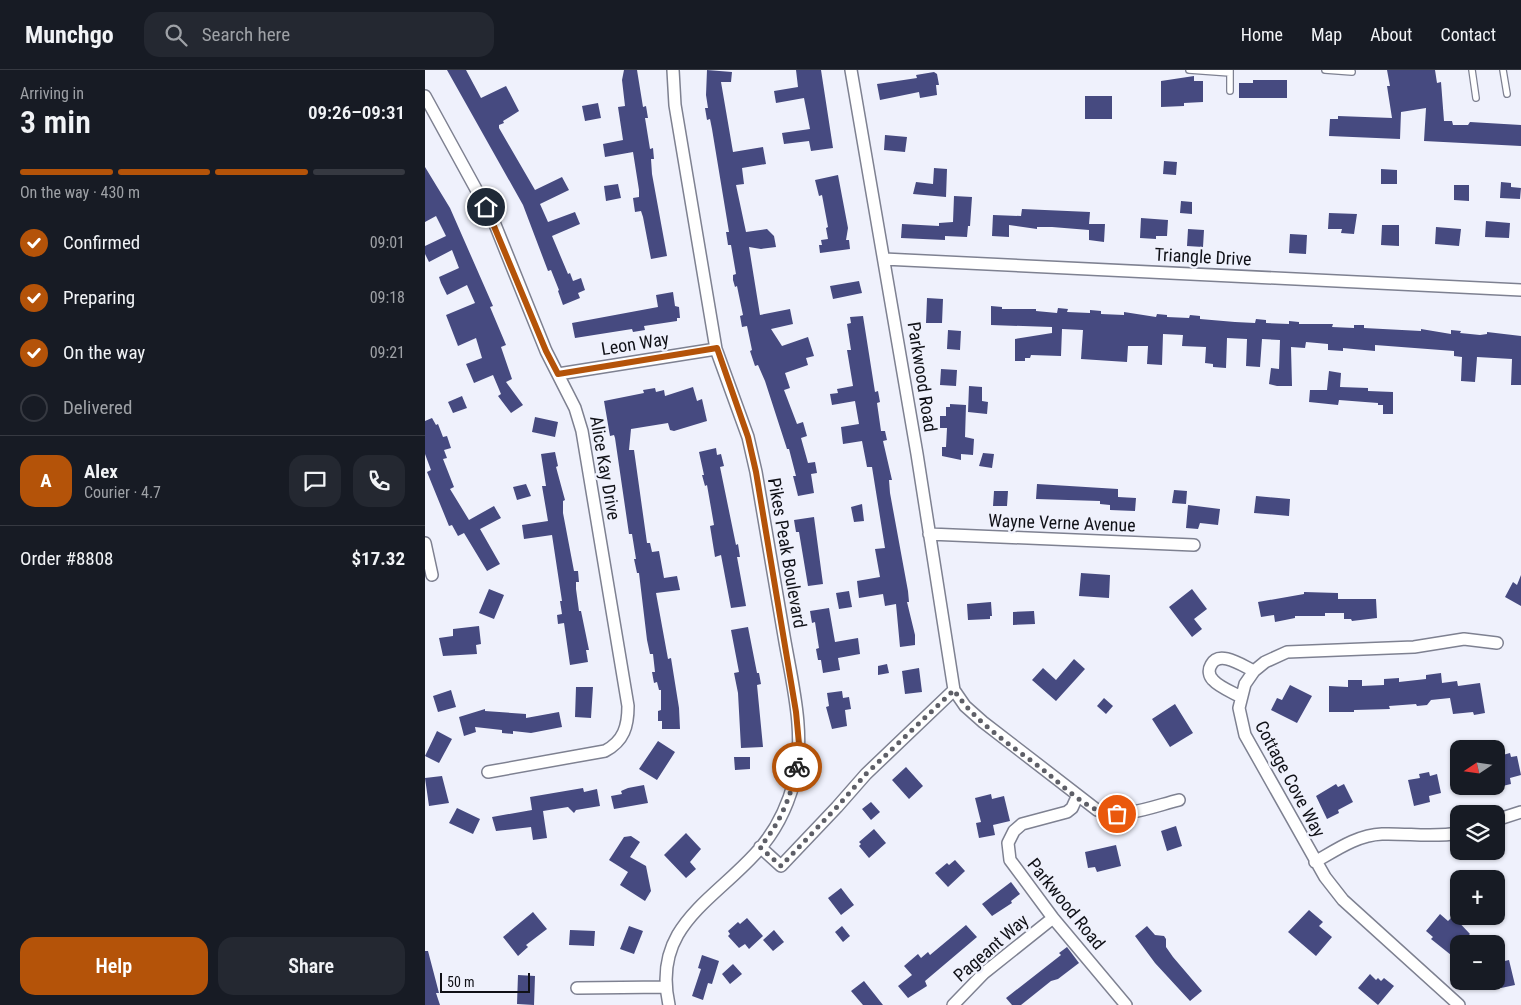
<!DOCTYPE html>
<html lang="en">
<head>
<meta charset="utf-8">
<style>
  :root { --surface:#171b24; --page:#242831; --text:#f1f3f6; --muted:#9ea1a6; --line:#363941; --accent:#b45309 }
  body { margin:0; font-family:"Roboto Condensed",sans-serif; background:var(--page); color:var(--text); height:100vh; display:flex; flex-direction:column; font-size:19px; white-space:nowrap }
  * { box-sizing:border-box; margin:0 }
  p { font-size:16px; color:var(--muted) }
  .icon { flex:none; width:28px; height:28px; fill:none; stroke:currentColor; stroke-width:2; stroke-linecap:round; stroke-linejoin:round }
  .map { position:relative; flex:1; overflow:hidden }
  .details { display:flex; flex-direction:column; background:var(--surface); width:425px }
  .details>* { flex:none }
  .needle { width:32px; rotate:257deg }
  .buttons { position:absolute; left:1025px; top:670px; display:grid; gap:10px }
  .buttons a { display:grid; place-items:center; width:55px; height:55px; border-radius:10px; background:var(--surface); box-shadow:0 1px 4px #0004; font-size:25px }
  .scale { position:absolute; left:15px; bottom:12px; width:90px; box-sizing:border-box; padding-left:5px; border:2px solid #101117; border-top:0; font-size:14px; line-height:18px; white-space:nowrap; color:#101117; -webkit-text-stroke:4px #eff1fc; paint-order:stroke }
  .pin { position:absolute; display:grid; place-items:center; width:42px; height:42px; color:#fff; margin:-21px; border:2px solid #fff; border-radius:50%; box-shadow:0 1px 5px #0007 }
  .courier { position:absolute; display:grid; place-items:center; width:50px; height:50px; margin:-25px; border:4px solid #b45309; border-radius:50%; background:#fff; color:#222; box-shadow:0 1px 6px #0007 }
  .headline em { font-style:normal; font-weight:600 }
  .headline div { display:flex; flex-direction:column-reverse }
  .headline { display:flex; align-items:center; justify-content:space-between; height:85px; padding:0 20px }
  h1 { font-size:32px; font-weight:600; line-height:38px }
  .bar { display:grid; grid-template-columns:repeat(4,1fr); gap:8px 5px; align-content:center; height:60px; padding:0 20px }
  .bar i { height:6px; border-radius:4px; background:var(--line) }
  .bar .active { background:var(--accent) }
  .bar p { grid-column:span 4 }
  .line { display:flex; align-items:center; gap:12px; padding:0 20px; border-top:1px solid var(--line) }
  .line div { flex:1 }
  .round { display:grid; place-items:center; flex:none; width:52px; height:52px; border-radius:15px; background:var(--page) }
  ol { padding:0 20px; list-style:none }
  li { display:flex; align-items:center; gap:15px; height:55px }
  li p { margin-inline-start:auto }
  li .icon { padding:5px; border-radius:50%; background:var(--accent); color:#fff; stroke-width:4 }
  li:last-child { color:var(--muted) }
  li i { width:28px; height:28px; border:2px solid var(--line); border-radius:50% }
  .primary-button { display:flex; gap:10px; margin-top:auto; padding:10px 20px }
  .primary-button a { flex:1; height:58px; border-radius:15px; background:var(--accent); color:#fff; font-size:20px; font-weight:600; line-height:58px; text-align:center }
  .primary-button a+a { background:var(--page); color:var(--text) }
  header { display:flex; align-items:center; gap:30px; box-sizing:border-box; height:70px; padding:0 25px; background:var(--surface); border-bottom:1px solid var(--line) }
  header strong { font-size:24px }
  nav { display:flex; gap:28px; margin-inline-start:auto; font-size:18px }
  .search { width:350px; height:45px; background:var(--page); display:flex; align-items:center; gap:12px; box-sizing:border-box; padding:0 18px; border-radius:15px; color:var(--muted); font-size:19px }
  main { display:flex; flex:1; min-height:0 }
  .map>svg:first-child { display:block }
</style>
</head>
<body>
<header>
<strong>Munchgo</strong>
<div class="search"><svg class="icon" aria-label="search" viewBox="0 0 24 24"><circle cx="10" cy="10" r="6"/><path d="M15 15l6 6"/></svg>Search here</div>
<nav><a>Home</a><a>Map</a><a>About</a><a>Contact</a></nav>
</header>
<main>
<section class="details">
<div class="headline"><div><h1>3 min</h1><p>Arriving in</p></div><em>09:26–09:31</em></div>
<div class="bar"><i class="active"></i><i class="active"></i><i class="active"></i><i></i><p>On the way · 430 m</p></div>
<ol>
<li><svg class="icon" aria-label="check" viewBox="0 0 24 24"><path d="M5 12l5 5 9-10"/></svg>Confirmed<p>09:01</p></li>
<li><svg class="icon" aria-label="check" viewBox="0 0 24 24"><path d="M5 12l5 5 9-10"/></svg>Preparing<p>09:18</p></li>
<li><svg class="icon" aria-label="check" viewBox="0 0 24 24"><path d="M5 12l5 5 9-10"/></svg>On the way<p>09:21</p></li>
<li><i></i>Delivered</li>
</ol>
<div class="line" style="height:90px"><b class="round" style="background:var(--accent);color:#fff">A</b><div><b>Alex</b><p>Courier · 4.7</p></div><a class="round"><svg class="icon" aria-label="chat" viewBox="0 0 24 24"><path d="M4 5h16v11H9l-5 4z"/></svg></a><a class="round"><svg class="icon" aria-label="phone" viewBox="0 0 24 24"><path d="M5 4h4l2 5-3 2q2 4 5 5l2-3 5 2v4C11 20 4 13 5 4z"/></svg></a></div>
<div class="line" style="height:65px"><div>Order #8808</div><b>$17.32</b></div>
<div class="primary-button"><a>Help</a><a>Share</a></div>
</section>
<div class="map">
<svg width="1096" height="935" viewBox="0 0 1096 935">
  <rect width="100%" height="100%" fill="#eff1fc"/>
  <path fill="#464a80" d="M22,0H41L56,28L81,16L94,41L78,51L79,53L74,55V58L110,120L137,107L144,120L115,134L123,152L150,142L155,154L127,166L143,204L145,203L148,211L156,208L160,220L153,223L155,228L138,235L133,221L134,220L126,200L123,201L98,135Z
    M199,0H212L218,37L221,36L223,48H220L225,79L228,78L229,89H226L227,104L242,186L226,189L218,147L216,141L210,142L208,128L214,127V120L208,82L180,87L178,74L198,70L193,37L200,36L197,10Z
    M282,0L307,2L306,12H296L308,82L338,77L341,94L317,98L319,114L311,115L321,162L342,159L349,166L351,177L336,179L324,177L335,245L365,239L368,254L346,259L357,276L383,267L389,286L381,288L383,295L360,303L365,318L359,320L372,354L378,352L382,366L376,368L383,393L390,392L392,403L386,404L389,423L373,426L368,406H371L364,379H362L340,311L333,295L330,296L325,281L327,280L322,256L317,257L315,246L318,245L312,216L310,217L308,210V205L311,204L306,175H303L301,162H304L287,59L285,49L282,50L280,38H283L281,25Z
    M371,0H396L408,78L386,81L384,71L359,74L357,63L385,59L379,28L351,33L349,21L373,17Z
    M962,0H1010L1012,13L1016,12L1019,51H1027L1028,55H1043L1045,52L1096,55V76L999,71L1001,38L976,42L975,69L904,66L905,49H913V46L967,48L962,16H965Z
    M509,2L512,4L514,15H511L512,25L495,28L494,22L455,30L452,14L492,8L491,5Z
    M769,6V11H778V32L759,33V36L736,37V11Z
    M828,10H862V28H814V13H828Z
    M660,26H687V49H660Z
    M173,33L176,48L160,51L157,36Z
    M460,65L482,67L480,82L459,80Z
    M739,91L752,92L751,105L738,104Z
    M0,97L25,138L68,236L65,237L81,275L76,277L87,309L81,312L98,335L86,343L73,326L76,324L68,305L49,313L41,294L57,288L51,268L33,276L21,245L50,233L42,215L22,225L16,213L14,207L34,198L27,180L4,192L0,184V176L21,166L11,146L0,152Z
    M509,98L522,99L521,127L488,124L491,112L508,114Z
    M956,99L972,100V114H956Z
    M413,105L423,158L421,170H424L425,179L395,183L394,175H397L396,170L403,169L401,158L403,157L397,125L394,126L390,110Z
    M1076,112L1086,113V117L1096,118L1095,129L1075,128Z
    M193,114L196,128L181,131L179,116Z
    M1029,115H1044V131L1029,130Z
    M529,126L547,127L545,156H543L542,167L520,166V170L476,168L477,154L514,156V153L528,152Z
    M756,131L767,132V144L755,143Z
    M597,139L665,142L664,154H680L679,172L664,170V160L627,157H612V159L584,155V167L567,166L568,145L596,146Z
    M904,143L932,144L929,164L916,163L917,159H903Z
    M716,148L743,150L742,166H731V169L715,168Z
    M1061,151L1085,153L1084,168L1060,167Z
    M957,155H974V176L956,175Z
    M1011,157L1036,159L1034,176L1010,174Z
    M763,159L779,160L778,177L762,176Z
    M865,164L882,165L881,184L864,183Z
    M434,211L437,223L408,229L405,216Z
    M248,222L250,236L254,237L255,248H252V251L219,256L220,260L208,262L207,259L150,268L147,253L233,237L231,225Z
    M502,228L518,229L517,253H501Z
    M566,236L577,237V239H611V241L632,243L633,238L643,239L642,242L665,243V240L676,241V244L699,245V242L731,247L732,244L742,245V247L764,248L765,245L775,246V249L810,252L830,253L831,249L841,250V253L864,254V251L874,252V254H908L907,257L929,258V255H939V258L996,261V259L1026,264V260L1036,261L1035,263L1055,265L1062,264V262L1096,266V315H1086L1087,289L1052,287L1050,312L1036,311L1037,287L1029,286V281L950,275V281L918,278V281L903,280V274L881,272L880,278L866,277L867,316H852L844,314L846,298L854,299L855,270L837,269L835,297L821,296L822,269L802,268L801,298L788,297V294L780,293L781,277L757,276L758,265L738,264L737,295L722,294L723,276H703L702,292L656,289L658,260L637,259L636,286L606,285L605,288H600V291H590V269L627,263V257L566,255Z
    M438,246L450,322L453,321L455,332L452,333L456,361H460L462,370L458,371L467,410H464L465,423L483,521L484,532H482L490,565V575L475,577L471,534L460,536L458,524L434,528L432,511L455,507L450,479L460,478L447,397H442L437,371L418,374L416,357L434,354L430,331L407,335L405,324L413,323L412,319L428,316L422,280H426L422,254L426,253L425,247Z
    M523,260L536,261L535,280L522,279Z
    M516,299L532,300L531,316L515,315Z
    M904,301L916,303L915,317L943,318V321L968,322V344H958V335H953V333L914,330L913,335L884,332L885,320H902Z
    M544,316L557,317V331L563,332L562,344L543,342Z
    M268,317L272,331L277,329L282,351L249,361L245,360L243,353L206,359L204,380H209L222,473H225L227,482L234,481L239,508L252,506L255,520L231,523L243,589L246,588L254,638L255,659H237V651H233V641L236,640V620H234L232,612L229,613L227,602H230L228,584H225L222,570L214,503H212L209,489H211L207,464H204L190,368L189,365L185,366L179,331L219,323L218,320L230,318L231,322L239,320L240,326Z
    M37,326L42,338L28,343L23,332Z
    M525,334L541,335L540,367L549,369L548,385L536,384V390L517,386V377H521L522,358H515V346H521V337H525Z
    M110,347L133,352L130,367L107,362Z
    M7,348L11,355L13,354L18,367L22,366L26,378L19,380L22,388L18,389L29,417L25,419L44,450L69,436L76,448L55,459L75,494L62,501L39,463L33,466L27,455L24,456L2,402L6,400L0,384V351Z
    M291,378L292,385L296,384L299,396L295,397L311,475L313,474L315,487H312L321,536L306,538L296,485L290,487L285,456L289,455L282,415L280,416L277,405H279L274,382Z
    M130,382L133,396L131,397L140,430L138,431V443L149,501H153L154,512H151V519L154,541H156L164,580H161L163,592L145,595L139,553L133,554L132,545L137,544L135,531H137L127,465L99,469L97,455L123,451L117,416H121L116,384Z
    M558,383L569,384L567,398L554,396Z
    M101,414L106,426L92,430L88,417Z
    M612,414L693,419V427L711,428L710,441L685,440V435L675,434V431L611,429Z
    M749,420L762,421L761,434L747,433Z
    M569,421H583L582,436H568Z
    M831,426L865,429L864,446L829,443Z
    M437,434L439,451L429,452L426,437Z
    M763,435L795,439L793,455L775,453L773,459L761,458Z
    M389,447L398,514L383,516L374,462H371L369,450Z
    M656,503L685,505L684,528L654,526Z
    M1096,505V536L1080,527L1088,512L1092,515Z
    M64,519L79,525L69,549L54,543Z
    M767,519L782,539L769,549L777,559L767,567L744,537Z
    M424,521L427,537L414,539L411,523Z
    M879,522L913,523V529H951L952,548L927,551L926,549H919V543H900V546H870V548L850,552L849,545L836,547L833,532L879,524Z
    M566,532L567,546H565V549L543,550L542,534Z
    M404,538L410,572L433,568L435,584L413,588L415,600L398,603L396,590H393L391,579L394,578L390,552L387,553L385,541Z
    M609,541L610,554L588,555V542Z
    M54,556L56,574L51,575L52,584L18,586L14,568L28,566V559Z
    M323,557L332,603H334L336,614L332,615L338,677L316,678L313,623L309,603L314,602L306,560Z
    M649,589L660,599L631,631L607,610L618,598L631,610Z
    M462,594L464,603L453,605V596Z
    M494,598L497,622L480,624L477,601Z
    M1016,603L1017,613L1032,611L1033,616L1055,613L1060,643L1049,645L1048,642L1028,644L1025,628L1006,630L1002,635L992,636L991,634L964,636L965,639L929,640V642H904V616L923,617V610H937V616L959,615V609L974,608V612L1001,609V605Z
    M865,615L887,626L872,653L846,640L852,628L857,630Z
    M151,617H168L166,648L150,647Z
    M26,620L31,637L13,642L8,626Z
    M417,621L418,628L424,627L426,639L420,640L422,656L407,659L401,637L404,636L402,623Z
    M679,628L688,636L681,644L672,636Z
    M750,634L768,663L745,677L727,649Z
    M60,639V641L101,644V648L134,642L137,657L106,663L88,661V664L77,663V660L50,657L51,662L39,666L34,647Z
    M12,661L27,669L14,693L0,686Z
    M233,671L250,682L232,710L214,699Z
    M1085,683L1086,687L1092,686L1096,705L1085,708L1086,714L1073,717L1071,690L1075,689L1074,686Z
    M309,687H325V699L310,700Z
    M481,697L498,716L484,729L467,710Z
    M1004,702L1005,706L1012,704L1016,723L1004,726L1005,732L989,736L983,710L995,708L994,704Z
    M17,706L24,733L4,736L0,708Z
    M911,714L913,717L919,714L928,732L913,740L914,743L902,749L891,726Z
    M219,715L223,733L189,739L186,726L197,724L196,721L203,718Z
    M158,718L159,722L172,719L175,736L151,740L149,743L143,737L118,741L122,768L108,770L106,757L71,761L67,747L107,740L105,727Z
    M566,724L567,729L579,726L585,751L568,755L570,765L554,768L551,753L556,752L550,728Z
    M446,732L455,742L446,750L437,739Z
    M32,738L55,749L48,764L24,753Z
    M751,756L757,776L742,781L736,761Z
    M449,759L461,773L444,788L434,776L436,774L434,772Z
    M261,763L276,779L265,792L271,799L261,808L239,785Z
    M206,766L215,772L205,787L221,796L226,821L220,831L195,815L203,802L184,790L199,767Z
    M691,775L696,796L672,802L670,797L663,798L660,782Z
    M530,790L540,801L523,817L510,803L522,793L524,795Z
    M586,812L595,824L586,831L587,833L567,846L557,834Z
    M416,818L429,835L416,845L403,828Z
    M884,840L898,852L894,856L907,867L891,886L863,862Z
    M108,842L122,859L101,875L103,877L93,886L78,867Z
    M1015,844L1023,851L1028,846L1045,864L1034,874L1026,885L1006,869L1008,867L1001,861Z
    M322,848L338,866L324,879L320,874L314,878L303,866L305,864L303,861L313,852L315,854Z
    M541,855L552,867L500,911L502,916L483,928L473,916L487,905L479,896L493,884L496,888L503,882L505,885Z
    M204,856L218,861L209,884L195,879Z
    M417,856L425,866L418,872L410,862Z
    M722,856L730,865L739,866L741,869V877L748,887L777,921L765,931L730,893L710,866Z
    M145,860L170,861L169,876L144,875Z
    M349,860L359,872L348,881L338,870Z
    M642,877L654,893L633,909L626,911L596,935H587L581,928L636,885L634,883Z
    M0,881H3L14,923H11L15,935H0Z
    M277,885L294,891L287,914L283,913L278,930L267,926L276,899L273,898Z
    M1084,890L1090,915L1076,918L1075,914L1071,915V893Z
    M308,894L317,904L305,914L297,904Z
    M945,904L951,910L953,908L956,911L959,908L969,916L953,935L933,918Z
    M93,905L110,906L109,935L92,934Z
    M439,911L458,935H438L426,921Z"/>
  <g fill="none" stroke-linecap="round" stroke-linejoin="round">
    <g stroke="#7e8191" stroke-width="8">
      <path id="service" d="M764,0L805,3V0
        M900,0L927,2
        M1047,0L1051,28
        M1078,0L1082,24
        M805,3V21"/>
    </g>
    <g stroke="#7e8191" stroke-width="14">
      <path id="minor" d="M426,0L492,384L529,620L540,636L558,652L672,740C697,750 729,736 754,730
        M0,26L69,152L121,281L150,338L157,361L203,636C203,656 199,671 180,681L63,702
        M459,189L1096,220
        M133,304L291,279
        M504,464L769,475
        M0,473L7,505
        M816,627C807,622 794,617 788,610C784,606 783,600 786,595C794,579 818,596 829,601
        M652,727L647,738L642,742L597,754L589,761L583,773L585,790L628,848L701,935
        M1071,750L1096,742
        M335,777L356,796L412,737L441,704L529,620
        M890,792C911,780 932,765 957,764C983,763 1007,768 1034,763
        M152,918L241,917
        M244,935C227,858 285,833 330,784C349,764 362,738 369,712C381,664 367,613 359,566C350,511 340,457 331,402L323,367L291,279L250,35L248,0
        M528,935L559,903L628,848
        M1034,935L918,830L900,807L820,665L814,638L820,614L829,601L840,592L862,582L989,577L1039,569L1072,573"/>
    </g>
    <use href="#service" stroke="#fff" stroke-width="5.5"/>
    <use href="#minor" stroke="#fff" stroke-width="11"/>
  </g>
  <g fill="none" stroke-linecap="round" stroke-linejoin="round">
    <path stroke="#5e5f67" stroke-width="5" stroke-dasharray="0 9" d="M372,697C366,727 355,753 335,777L356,796L412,737L441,704L529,620C551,654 589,677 621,702C637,715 654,732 674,741C680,744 686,744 692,744"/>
    <path stroke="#b45309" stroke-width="6" d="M61,137L121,281L133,304L292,278L323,367L331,402L371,642L374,674L372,697"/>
  </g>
  <g text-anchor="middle" stroke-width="5" stroke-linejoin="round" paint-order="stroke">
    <g font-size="18" fill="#101117" stroke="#eff1fc">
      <text transform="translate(778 187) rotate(3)" y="6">Triangle Drive</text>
      <text transform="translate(210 274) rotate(-9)" y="6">Leon Way</text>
      <text transform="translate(497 307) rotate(81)" y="6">Parkwood Road</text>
      <text transform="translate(180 398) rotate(80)" y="6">Alice Kay Drive</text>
      <text transform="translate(637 453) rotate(2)" y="6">Wayne Verne Avenue</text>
      <text transform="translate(362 483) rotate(80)" y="6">Pikes Peak Boulevard</text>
      <text transform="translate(865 709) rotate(62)" y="6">Cottage Cove Way</text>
      <text transform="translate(641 834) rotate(51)" y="6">Parkwood Road</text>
      <text transform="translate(566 878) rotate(-41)" y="6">Pageant Way</text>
    </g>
  </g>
</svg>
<div class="buttons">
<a><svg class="needle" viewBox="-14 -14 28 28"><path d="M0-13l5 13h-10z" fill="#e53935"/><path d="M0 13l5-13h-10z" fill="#9ea1a6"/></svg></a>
<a><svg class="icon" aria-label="layers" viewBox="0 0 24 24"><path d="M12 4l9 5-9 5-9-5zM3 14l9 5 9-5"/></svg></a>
<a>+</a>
<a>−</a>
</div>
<div class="scale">50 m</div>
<div class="pin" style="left:692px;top:744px;background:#ea580c"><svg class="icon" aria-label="bag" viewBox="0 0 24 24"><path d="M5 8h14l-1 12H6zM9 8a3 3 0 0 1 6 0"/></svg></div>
<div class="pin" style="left:61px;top:137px;background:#1f2937"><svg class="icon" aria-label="home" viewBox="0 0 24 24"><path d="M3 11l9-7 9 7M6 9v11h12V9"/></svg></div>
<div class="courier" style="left:372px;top:697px"><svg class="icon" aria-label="bike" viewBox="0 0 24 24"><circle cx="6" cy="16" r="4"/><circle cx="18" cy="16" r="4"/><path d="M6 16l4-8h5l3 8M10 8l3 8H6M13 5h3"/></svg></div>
</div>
</main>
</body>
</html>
